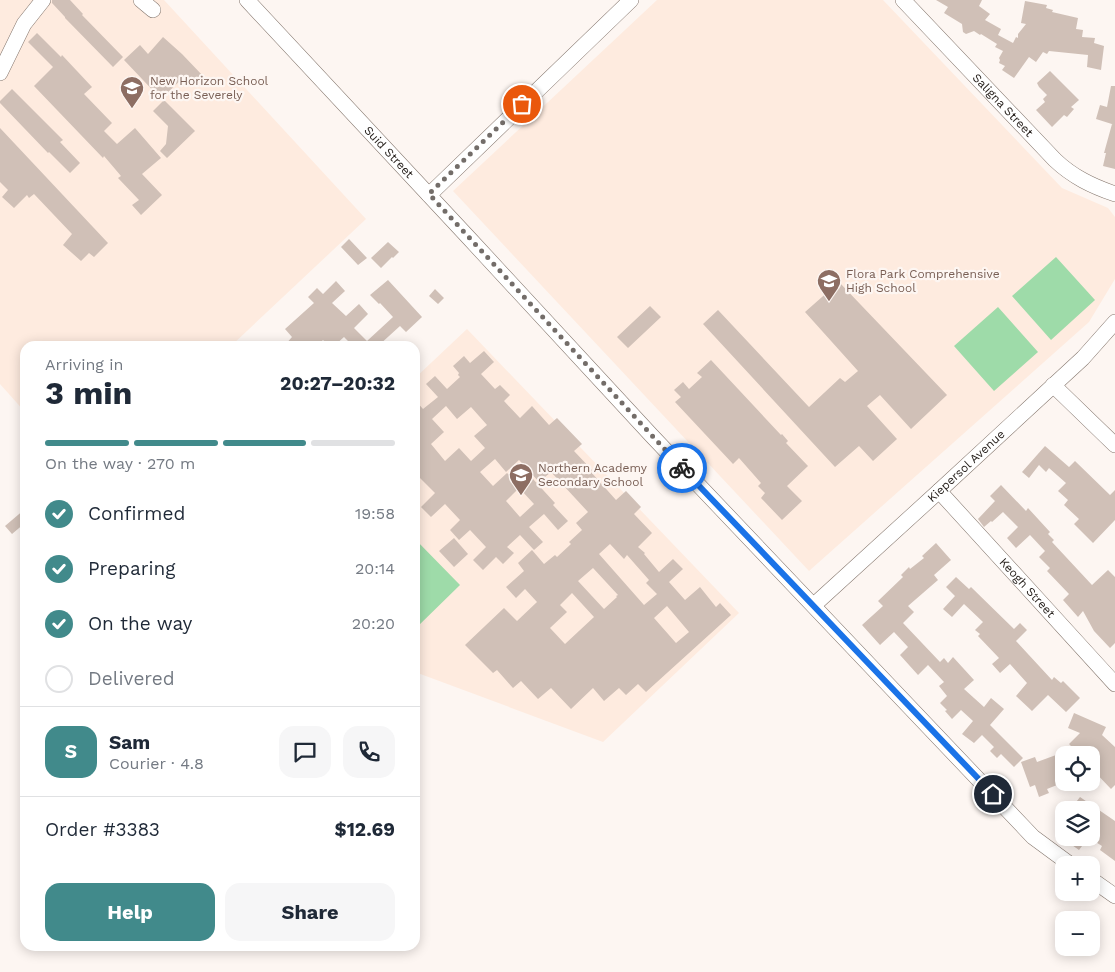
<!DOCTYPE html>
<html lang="en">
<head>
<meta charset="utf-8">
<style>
  :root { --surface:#fff; --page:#f6f6f7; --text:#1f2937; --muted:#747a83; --line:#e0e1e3; --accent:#418a8b }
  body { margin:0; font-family:"Work Sans",sans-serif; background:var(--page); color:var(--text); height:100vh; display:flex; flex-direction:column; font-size:19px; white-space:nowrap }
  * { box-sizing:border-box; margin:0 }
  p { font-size:16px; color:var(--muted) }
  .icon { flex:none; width:28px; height:28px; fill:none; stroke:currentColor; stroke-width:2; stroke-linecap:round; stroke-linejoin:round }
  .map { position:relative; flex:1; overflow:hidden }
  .panel { position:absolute; left:20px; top:341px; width:400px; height:610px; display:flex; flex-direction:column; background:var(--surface); border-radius:15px; box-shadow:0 2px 12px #0003 }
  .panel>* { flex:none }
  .tools { position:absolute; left:1055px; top:746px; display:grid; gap:10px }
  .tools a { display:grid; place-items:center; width:45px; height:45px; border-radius:10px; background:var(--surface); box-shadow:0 2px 12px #0003; font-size:25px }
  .pin { position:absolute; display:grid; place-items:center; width:42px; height:42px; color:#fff; margin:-21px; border:2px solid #fff; border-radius:50%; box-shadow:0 1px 5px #0007 }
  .courier { position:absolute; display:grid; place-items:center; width:50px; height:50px; margin:-25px; border:4px solid #1a73e8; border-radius:50%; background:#fff; color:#222; box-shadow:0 1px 6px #0007 }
  .head em { font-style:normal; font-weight:700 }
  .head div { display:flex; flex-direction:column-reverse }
  .head { display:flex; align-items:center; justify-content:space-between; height:85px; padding:0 25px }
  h1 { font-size:32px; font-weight:700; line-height:38px }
  .bar { display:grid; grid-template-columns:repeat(4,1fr); gap:8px 5px; align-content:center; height:60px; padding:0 25px }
  .bar i { height:6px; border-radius:4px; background:var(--line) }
  .bar .current { background:var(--accent) }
  .bar p { grid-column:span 4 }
  .line { display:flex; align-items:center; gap:12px; padding:0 25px; border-top:1px solid var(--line) }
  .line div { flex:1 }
  .round { display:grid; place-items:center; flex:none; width:52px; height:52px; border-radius:15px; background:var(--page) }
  ol { padding:0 25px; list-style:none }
  li { display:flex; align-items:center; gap:15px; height:55px }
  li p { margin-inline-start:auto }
  li .icon { padding:5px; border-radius:50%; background:var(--accent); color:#fff; stroke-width:4 }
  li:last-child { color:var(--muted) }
  li i { width:28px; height:28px; border:2px solid var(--line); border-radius:50% }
  .cta { display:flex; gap:10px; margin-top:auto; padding:10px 25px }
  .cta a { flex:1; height:58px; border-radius:15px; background:var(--accent); color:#fff; font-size:20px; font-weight:700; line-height:58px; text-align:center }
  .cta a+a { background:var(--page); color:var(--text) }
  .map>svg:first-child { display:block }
</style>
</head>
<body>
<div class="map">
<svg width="1115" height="972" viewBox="0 0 1115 972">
  <rect width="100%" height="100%" fill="#fdf6f2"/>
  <path fill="#feebdf" d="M0,0H164L366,219L231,346H25V412L0,384Z
    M657,0H883L1062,188L1108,208L1115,217V279L1089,322L809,571L453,191Z
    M467,329L739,613L603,742L415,672V378Z"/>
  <path fill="#9edba9" d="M1056,257L1095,300L1051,340L1012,296Z
    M998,307L1038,352L994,391L954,346Z
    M415,539L460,585L415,629Z"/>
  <path fill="#d0c0b7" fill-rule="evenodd" d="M52,0H70L83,14L82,15L123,57L113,67L65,18V17L52,3Z
    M936,0H982L979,6L990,14L985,20L1001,29L998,35L1013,43L1016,37L1018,38V34L1026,24L1021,23L1025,1L1047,5L1046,8L1053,10L1052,12L1078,18L1076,29L1083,30L1082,37L1095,38L1094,43L1104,46L1101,70L1087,67L1088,55L1049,51L1047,54L1043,52L1036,62L1029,57L1014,78L1002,70L1005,66L999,63L1000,60L999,58L1003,51L995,47L997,44L981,34L980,35L974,31L966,34L963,32L962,24L944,13L948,7Z
    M37,33L61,57L62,55L92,87L84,94L112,123L104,131L117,144L135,128L161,158L142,174L162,195L141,215L132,205L139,200L118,178L121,176L104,156L103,158L34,86L53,67L28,42Z
    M163,37L182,54L204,77L196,85L186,75L161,99L124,60L140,45L148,54Z
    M1050,71L1079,100L1071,107L1074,109L1067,117L1064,115L1052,127L1036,110L1045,102L1043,99L1047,95L1039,87L1037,83Z
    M1111,86H1115V125L1096,119L1100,105L1107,107Z
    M12,89L63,140L60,142L80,163L70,173L49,152L48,153L0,103V101Z
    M164,100L195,131L167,158L160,151L166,144L168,126L153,111Z
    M1112,124L1115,125V169L1103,166L1106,153H1104Z
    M0,128L108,243L94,257L89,253L81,261L63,245L72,234L34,194L29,198L27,195L14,208L2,197L8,190L0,182Z
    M349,239L367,258L358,265L341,247Z
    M388,242L399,252L393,258L392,257L381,268L371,258Z
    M388,280L422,317L406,332L400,326L378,346H353L344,337L334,346H329L323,340L317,346H284L292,337L285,329L314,303L308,297L317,288L323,294L336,281L345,291L332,303L346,316L359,304L368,314L354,328L367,341L393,317L380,303L379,304L370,295Z
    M839,282L947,395L911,429L880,395L867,406L897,439L873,461L859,446L835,467L703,324L718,310L809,407L840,378L845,382L858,371L805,312Z
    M435,289L444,298L438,304L429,296Z
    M650,306L661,317L628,348L617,337Z
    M484,351L494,362L481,374L495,389L500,385L510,395L504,401L520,418L532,406L549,425L557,418L582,444L574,451L592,470L591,472L616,500L626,491L641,507L634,514L652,533L638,547L645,553L644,554L659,572L673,559L683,569L669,582L685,600L700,587L716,607L720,603L731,615L646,692L638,684L626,695L619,688L604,701L593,688L571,709L551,688L538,699L521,681L513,688L497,670L493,673L465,645L504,608L517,621L537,602L525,589L516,598L506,587L524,571L518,563L532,550L544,564L555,555L557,557L571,544L569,542L582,530L576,523L588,512L551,472L539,482L519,460L506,472L495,459L480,472L493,486L507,473L521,486L506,501L520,517L534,504L521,490L533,479L555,503L553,505L568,521L558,530L544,514L529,527L543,542L534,550L520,535L507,547L514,553L503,564L496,557L483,570L473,560L486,547L470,530L459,540L450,530L460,520L445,504L431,517L421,507L435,493L419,477L415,481V400L423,409L438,397L426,384L435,376L447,389L460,377L458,375L459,373L453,366L464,356L470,363ZM446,406L457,419L471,407L487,425L474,436L485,448L471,461L459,448L445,461L431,444L444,432L432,419ZM610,544L624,559L627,555L649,580L646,583L657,594L644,605L599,554ZM593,568L618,595L616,596L617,597L604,609L578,581ZM572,593L594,617L565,644L550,628L567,612L560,605ZM667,606L689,632L676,643L654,618Z
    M711,360L781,435L782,434L788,441L786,443L808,466L787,486L802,501L782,520L761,498L765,493L758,486L761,483L739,458L733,464L675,402L681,397L674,390L683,382L689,389L702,377L697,373Z
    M1045,446L1069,467L1075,461L1110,495L1115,490V520L1093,543L1074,524L1079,519L1064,505L1068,500L1058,491L1066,483L1049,468L1046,472L1039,465L1029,478L1022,472Z
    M1001,485L1026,511L1028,508L1050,532L1048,534L1054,540L1052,542L1092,585L1108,570L1115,577V643L1110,648L1094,631L1083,611L1078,617L1063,600L1069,594L1047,571L1050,568L1039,557L1045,551L1030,535L1016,548L1007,538L1018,527L1003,512L992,522L991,521L984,527L978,519L995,501L990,496Z
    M25,509V523L12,534L5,526Z
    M454,538L468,554L454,567L439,551Z
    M936,543L951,560L934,575L938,580L908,606L914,612L903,623L940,662L944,658L948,663L953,657L974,680L964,689L984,707L991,698L1004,709L990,725L1023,758L1014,767L1001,754L997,758L990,751L994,747L982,735L974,743L962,734L973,721L961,710L952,719L945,711L947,710L940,703L947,696L939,686L944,682L928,665L918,675L900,655L908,647L894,632L880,645L862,625L883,606L878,601L903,577L901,575L909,567L910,569L924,558L922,556Z
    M956,577L969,589L971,587L1014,629L1020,623L1027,630L1016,641L1052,680L1054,677L1061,683L1063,681L1080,698L1066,712L1048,695L1032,711L1016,696L1027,683L1010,664L1000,673L992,664L999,658L978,636L980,634L975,630L983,622L964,604L952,617L943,609L955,596L946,587Z
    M1074,713L1106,727L1102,735L1115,747V785L1111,789L1091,768V755H1080L1069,744L1080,733L1068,728Z
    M1056,755L1064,778L1056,781L1057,785L1047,789L1049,793L1039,797L1035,785L1030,787L1021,762L1035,757L1037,762Z
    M1080,797L1115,821V861L1100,850L1102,846L1091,839V810H1070Z
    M1073,838H1088L1079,850L1069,843Z"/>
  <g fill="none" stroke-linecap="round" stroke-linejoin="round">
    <g stroke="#84766d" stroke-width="16">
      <g id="minor">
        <path d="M141,0L153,10"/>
        <path id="s1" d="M247,0L468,237L652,436L1033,837L1071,865"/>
        <path id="s2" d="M903,0L1055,160C1073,177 1092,186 1115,194"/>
        <path d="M0,73L24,24L43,0"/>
        <path d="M429,195L631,0"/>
        <path d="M1053,385L1115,445"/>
        <path id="s3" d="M939,491L1115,684"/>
        <path id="s4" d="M814,605L939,491L1083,358L1115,322"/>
        <path d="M1091,879L1115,896"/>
      </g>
    </g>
    <use href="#minor" stroke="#fff" stroke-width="15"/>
  </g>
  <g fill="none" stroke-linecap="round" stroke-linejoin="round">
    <path stroke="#736d69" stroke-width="5" stroke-dasharray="0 9" d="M522,104L429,194L682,468"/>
    <path stroke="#1a73e8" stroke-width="6" d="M682,468L993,794"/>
  </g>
  <defs>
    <g id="school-pin" transform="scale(1.25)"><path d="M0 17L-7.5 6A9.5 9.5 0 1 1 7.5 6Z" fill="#8d6e63" stroke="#fdf6f2"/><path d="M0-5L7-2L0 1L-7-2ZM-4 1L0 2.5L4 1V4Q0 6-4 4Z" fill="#fff"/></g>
  </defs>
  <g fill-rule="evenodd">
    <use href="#school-pin" x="132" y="88"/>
    <use href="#school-pin" x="829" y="281"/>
    <use href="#school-pin" x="521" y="475"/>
  </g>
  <g text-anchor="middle" stroke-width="4.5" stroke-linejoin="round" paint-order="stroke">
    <g font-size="12" fill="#785e54" stroke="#fdf6f2" text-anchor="start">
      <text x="150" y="85">New Horizon School<tspan x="150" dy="14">for the Severely</tspan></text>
      <text x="846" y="278">Flora Park Comprehensive<tspan x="846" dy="14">High School</tspan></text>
      <text x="538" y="472">Northern Academy<tspan x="538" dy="14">Secondary School</tspan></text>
    </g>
    <g font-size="12" fill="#29231f" stroke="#fdf6f2">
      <text dy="4" stroke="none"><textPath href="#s2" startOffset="145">Saligna Street</textPath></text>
      <text dy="4" stroke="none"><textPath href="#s1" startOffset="208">Suid Street</textPath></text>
      <text dy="4" stroke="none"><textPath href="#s4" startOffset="206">Kiepersol Avenue</textPath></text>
      <text dy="4" stroke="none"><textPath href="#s3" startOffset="131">Keogh Street</textPath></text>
    </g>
  </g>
</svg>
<div class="tools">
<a><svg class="icon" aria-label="locate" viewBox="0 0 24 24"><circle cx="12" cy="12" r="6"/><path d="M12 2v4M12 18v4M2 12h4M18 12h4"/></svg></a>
<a><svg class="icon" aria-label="layers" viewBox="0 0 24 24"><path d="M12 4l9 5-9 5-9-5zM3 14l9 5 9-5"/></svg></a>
<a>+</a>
<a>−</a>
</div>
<div class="pin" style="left:522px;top:104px;background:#ea580c"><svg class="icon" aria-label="bag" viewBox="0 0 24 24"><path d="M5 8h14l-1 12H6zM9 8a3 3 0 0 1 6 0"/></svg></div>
<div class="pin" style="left:993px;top:794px;background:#1f2937"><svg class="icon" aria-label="home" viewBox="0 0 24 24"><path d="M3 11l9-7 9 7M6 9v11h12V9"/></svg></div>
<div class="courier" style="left:682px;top:468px"><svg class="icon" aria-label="bike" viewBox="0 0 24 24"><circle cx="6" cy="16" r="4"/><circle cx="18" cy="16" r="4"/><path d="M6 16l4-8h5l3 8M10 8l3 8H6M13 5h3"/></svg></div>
<section class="panel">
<div class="head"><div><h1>3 min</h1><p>Arriving in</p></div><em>20:27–20:32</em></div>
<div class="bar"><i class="current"></i><i class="current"></i><i class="current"></i><i></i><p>On the way · 270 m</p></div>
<ol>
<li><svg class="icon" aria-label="check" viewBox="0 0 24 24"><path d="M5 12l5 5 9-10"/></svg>Confirmed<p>19:58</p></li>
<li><svg class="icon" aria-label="check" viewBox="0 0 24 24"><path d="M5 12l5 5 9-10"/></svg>Preparing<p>20:14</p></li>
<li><svg class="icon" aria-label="check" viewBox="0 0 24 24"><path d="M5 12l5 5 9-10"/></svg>On the way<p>20:20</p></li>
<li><i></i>Delivered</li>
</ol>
<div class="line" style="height:90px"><b class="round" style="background:var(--accent);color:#fff">S</b><div><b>Sam</b><p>Courier · 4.8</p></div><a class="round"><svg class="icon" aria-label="chat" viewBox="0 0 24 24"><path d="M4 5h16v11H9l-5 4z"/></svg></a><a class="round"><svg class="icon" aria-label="phone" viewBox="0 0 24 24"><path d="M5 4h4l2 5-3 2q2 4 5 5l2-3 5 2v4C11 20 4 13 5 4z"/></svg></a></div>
<div class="line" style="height:65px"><div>Order #3383</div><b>$12.69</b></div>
<div class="cta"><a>Help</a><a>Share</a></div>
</section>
</div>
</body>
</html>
